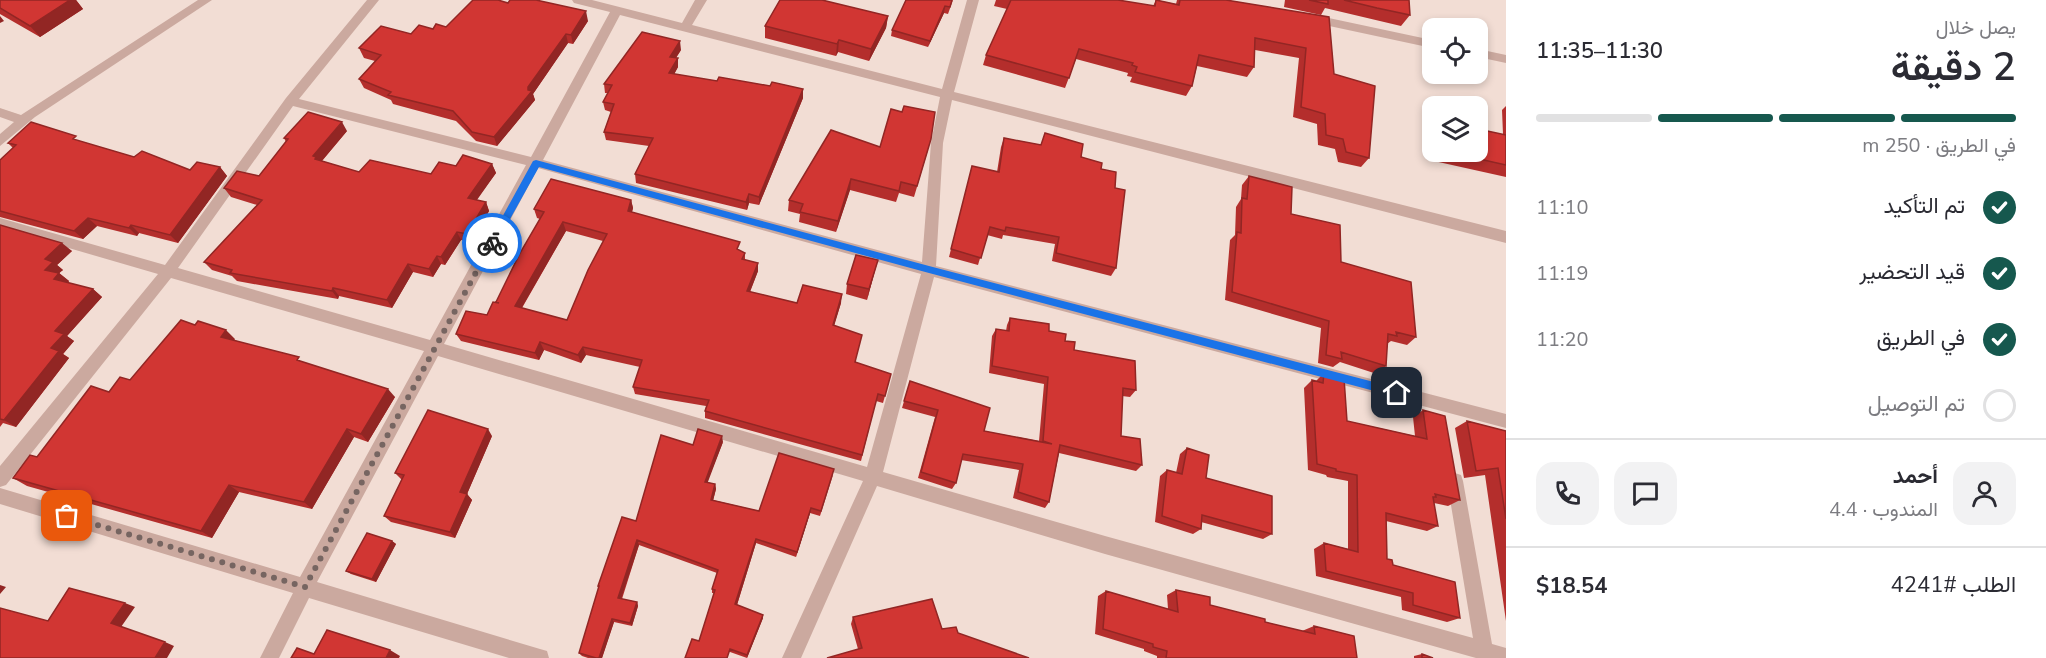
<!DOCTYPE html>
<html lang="ar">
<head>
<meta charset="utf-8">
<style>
  :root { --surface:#fff; --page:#f2f2f3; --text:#2b2b33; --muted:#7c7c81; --line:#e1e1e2; --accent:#16584e }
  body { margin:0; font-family:"Nunito Sans",Vazirmatn,sans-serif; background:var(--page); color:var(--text); direction:rtl; height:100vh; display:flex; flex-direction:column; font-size:22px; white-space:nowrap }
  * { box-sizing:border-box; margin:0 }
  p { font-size:20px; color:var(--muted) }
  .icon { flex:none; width:33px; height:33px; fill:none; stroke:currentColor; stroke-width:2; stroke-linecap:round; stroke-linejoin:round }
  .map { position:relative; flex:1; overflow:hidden; direction:ltr }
  .drawer { display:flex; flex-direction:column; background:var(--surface); width:540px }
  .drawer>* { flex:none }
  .tools { position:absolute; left:1422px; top:18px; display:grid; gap:12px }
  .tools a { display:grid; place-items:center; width:66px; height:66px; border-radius:12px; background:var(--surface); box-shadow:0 3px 9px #0003; font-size:30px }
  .pin { position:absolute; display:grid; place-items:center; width:51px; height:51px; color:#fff; margin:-26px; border-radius:12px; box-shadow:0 3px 9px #0006 }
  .courier { position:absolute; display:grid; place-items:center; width:60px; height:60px; margin:-30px; border:4px solid #1a73e8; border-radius:50%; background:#fff; color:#222; box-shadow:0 2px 8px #0007 }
  .summary em { font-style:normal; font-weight:600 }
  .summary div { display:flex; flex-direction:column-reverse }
  .summary { display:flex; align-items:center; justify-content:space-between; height:102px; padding:0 30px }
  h1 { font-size:39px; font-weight:600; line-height:45px }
  .bar { display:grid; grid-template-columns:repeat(4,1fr); gap:9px 6px; align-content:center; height:72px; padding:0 30px }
  .bar i { height:8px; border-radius:4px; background:var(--line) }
  .bar .active { background:var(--accent) }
  .bar p { grid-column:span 4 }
  .line { display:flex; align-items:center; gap:15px; padding:0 30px; border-top:2px solid var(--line) }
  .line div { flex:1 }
  .round { display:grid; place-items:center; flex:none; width:63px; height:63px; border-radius:18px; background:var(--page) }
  ol { padding:0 30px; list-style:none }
  li { display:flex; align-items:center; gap:18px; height:66px }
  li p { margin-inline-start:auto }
  li .icon { padding:6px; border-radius:50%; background:var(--accent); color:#fff; stroke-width:4 }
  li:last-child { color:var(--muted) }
  li i { width:33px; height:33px; border:3px solid var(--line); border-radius:50% }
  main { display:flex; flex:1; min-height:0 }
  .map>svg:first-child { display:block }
</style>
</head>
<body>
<main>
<section class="drawer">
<div class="summary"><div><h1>2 دقيقة</h1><p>يصل خلال</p></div><em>11:30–11:35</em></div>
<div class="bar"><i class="active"></i><i class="active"></i><i class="active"></i><i></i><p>في الطريق · 250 m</p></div>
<ol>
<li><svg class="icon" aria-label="check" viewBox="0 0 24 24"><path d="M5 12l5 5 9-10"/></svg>تم التأكيد<p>11:10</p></li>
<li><svg class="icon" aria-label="check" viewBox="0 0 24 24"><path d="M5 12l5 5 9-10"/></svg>قيد التحضير<p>11:19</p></li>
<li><svg class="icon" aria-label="check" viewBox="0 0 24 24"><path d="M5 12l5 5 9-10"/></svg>في الطريق<p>11:20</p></li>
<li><i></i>تم التوصيل</li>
</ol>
<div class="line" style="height:108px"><a class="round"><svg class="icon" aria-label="person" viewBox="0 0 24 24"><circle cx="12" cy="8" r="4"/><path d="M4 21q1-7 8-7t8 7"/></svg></a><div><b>أحمد</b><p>المندوب · 4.4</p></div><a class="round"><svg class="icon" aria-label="chat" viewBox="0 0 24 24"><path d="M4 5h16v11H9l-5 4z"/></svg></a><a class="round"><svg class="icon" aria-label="phone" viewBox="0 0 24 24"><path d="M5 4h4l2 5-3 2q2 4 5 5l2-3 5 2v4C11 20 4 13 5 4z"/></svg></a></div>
<div class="line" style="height:78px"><div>الطلب #4241</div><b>$18.54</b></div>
</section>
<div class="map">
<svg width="1506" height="658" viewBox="0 0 1506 658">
  <rect width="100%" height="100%" fill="#f2ddd4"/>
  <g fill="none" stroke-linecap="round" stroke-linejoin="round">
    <path fill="#cba99f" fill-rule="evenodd" d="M198,0H212L35,117L0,146V134L14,122L0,117V108L21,115Z
      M367,0H379L299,99L531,157L610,12L574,3L572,0H592L682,23L695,0H707L692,25L942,89L967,0H979L954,92L1506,231V243L952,100L943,143L936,266L1506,414V428L934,277L883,472L1105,536L1473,638L1447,481L1449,475L1455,473L1461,475L1463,481L1492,644L1506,648V658H1476L1105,554L877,486L801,658H782L863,481L438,356L317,582L540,649L547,651L549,658H509L309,598L279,658H260L293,593L0,504V488L300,577L424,351L171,278L6,485L0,487V466L158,274L0,228V218L165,265L286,98ZM620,15L940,97L931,143L922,262L543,160ZM293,106L526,165L430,340L178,268ZM538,168L921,274L867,467L444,344Z
      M1310,14L1432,40V48L1306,21V15Z
      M1478,49L1506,55V63L1478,57Z"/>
  </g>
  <path fill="#b42e2c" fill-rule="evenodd" d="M0,0H76L83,9L40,37L0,14Z
    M953,0L948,14L944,13L928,47L891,36L892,30Z
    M996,0H1118L1153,6L1156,0L1176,4L1177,0H1226L1329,17L1334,74L1369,158L1361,167L1338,162L1335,149L1318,145L1317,124L1293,117L1299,58L1255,50L1254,67L1247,77L1197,66L1192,86L1186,96L1130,82L1132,77L1127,76L1128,73L1076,59L1065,88L983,65L986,55L1007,9L994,6Z
    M1285,0H1409L1410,15L1401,26L1325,8L1321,15L1284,7Z
    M888,16L886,28L869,61L838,52L836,56L765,38V26Z
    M588,21L573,44L568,43L533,94L535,100L497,146L476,141L456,121L393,104L391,100L364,88L359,79L375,61L364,58L359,48L433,29Z
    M681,50L676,58L678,67L674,74L717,81L803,89V98L759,205L749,203L747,210L636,183L635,174L649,146L606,140L604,132L611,112L605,110L603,102L608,93H605L604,84Z
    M1506,106V177L1434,161L1433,152H1478L1503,134L1502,110Z
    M1432,129V147L1431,131Z
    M347,131L322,161L359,172L431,174L456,166L492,164L496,173L476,200L486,202L489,211L471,242L461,240L445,265L441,264L433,277L413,272L392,308L339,296L338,299L237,281L232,276L212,270L204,262L257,205L231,197L224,188L259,176L286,142L284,138Z
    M1045,133L1101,169L1115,188L1116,268L1111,276L1052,261L1055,244L1003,235L1002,239L987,235L978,265L949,257L972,166L997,172L1001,147L1004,138L1041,145Z
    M80,141L134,157L190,170L220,167L227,176L178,243L139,233L137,236L97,226L83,239L0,217V160L13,148L8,143Z
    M880,147L928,150L914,197L899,193L896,202L850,190L836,232L799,222L800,214L788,211L789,200Z
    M1249,176L1341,262L1416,337L1407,345L1391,341L1387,344L1386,366L1377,374L1340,362L1333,367L1318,363L1321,328L1225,300L1230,240L1235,235L1236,207L1241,199L1242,185Z
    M631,200L633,208L632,212L745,253V260L758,271L750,292L797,303H841L834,325L855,362L891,374L883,403L876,401L861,461L705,418V411L706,406L635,394L633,387L640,367L586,355L581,363L544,350L539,360L461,341L456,334L487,315L497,302L540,219L537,218L534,209ZM566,231L603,241L567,320L522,308Z
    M0,225L72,251L57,265L63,270L59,273L69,281L68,283L93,289L102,297L67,336L74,341L63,354L69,358L16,427L3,423L0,427Z
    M878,260L867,300L846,294L847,284Z
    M1010,318L1049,331L1065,341L1074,350L1136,390L1130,397L1122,396L1121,436L1142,465L1136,471L1059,453L1049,502L1045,508L1013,498L1019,470L961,460L956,483L952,489L918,478L935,417L902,408L910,381L984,431L1039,441L1044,384L989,373L992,336L996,329L1006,331L1007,325Z
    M235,339L234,340L304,363L395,397L368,442L354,437L312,509L239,492L212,538L27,486L13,478L109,392Z
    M1324,373L1347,421L1415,436L1413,417L1423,410L1460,500L1448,506L1434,503L1438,526L1427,531L1386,521L1387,559L1393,565L1460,618L1447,622L1402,610L1401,597L1316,576L1314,549L1324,543L1348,549V481L1327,477L1326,475L1308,470L1304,388L1312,380L1316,381Z
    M1467,421L1506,431V621L1485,475L1464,478L1455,428Z
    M492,436L467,494L472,500L455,538L391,522L384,516L402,480L395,473Z
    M723,442L707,482L715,484L716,489L713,500L759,511L833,475L820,516L810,513L796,557L756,543L737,605L763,615V618L747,658L699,641L714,593H712V589L717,573L639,545L622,599L637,602L638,606L632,626L614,622L602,658H588L582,656L579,653L599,588L598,586L636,521Z
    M1187,448L1206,478L1272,534L1263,539L1201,522V529L1193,534L1155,522L1160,476L1167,470L1176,473L1180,454Z
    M392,541L396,544L376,582L351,574L346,571Z
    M1176,590L1210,605L1265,622L1302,631L1314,626L1357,658H1157V656L1144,651V649L1095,634L1098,596L1106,591L1168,609L1167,595Z
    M853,617L942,629L858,649L851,624Z
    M1422,654L1433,658H1414V656Z"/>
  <path fill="#922624" d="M70,0H76L83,9L40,37L30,26Z
    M945,6L944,13L928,47L930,41Z
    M586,11L588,21L573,44L571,35Z
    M0,16L4,21L0,23Z
    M888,16L886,28L869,61L871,49Z
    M566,34L568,43L533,94L535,100L497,146L494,137L528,90V87Z
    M839,40L838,52L836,56L837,44Z
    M680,41L681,50L671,65L670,57Z
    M678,58V67L670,82L669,73Z
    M803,89V98L759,205V197Z
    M342,122L347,131L320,163V168L313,156Z
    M492,164L496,173L472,207L468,198Z
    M220,167L227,176L178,243L170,235Z
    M851,179L850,190L836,232L838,221Z
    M749,194V203L747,210L746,202Z
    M631,200L633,208L630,219L628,211Z
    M486,202L489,211L471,242L467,234Z
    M88,218L97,226L83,239L74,231Z
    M563,222L566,231L518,314L515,306Z
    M131,225L139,233L137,236L129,228Z
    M457,232L461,240L445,265L441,257Z
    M62,243L72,251L57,265L63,270L59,273L69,281L64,287L54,279L45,270V259Z
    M437,256L441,264L433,277L429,269Z
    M878,260L875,270L867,300L869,289Z
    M758,263V271L747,299V291Z
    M408,264L413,272L392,308L387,300Z
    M333,288L339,296L338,299L332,291Z
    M93,289L102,297L67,336L74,341L63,354L69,358L16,427L4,420L51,348L55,331Z
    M842,294L841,303L832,333L833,325Z
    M226,330L235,339L230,346L221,337Z
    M540,342L544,350L539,360L535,353Z
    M583,347L586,355L581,363L578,355Z
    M388,389L395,397L368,442L361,434Z
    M347,429L354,437L312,509L304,502Z
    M488,429L492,436L467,494L472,500L455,538L450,532L460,492Z
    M722,436L723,442L706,487L705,482Z
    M715,484L716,489L712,505L711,500Z
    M229,485L239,492L212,538L201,531Z
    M811,508L810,513L796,557L797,552Z
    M756,539V543L736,608L735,604Z
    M637,540L639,545L620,602L618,598Z
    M392,541L396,544L376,582L372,579Z
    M0,585L6,587L0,594Z
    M637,602L638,606L632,626L630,623Z
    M125,603L135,607L121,627L111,623Z
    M763,615V618L747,658V655Z
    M612,619L614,622L602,658H599Z
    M165,642L174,646L167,658H155Z
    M390,650L400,656L399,658H386Z"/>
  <path fill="#d13633" stroke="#922624" stroke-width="1.5" fill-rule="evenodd" d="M0,0H70L30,26L0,8Z
    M473,0H498L508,3L510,0H536L586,11L571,35L566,34L528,87V90L532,91L494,137L472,132L453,111L388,95L391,92L359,79L381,55L359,48L381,26L411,34L419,25L433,29L436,24L446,27Z
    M780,0H822L888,16L871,49L839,40L837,44L765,26Z
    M906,0H952L950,7L945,6L930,41L892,30Z
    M1011,0H1118L1155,6L1156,0L1179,5L1180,0H1226L1329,17L1334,74L1375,86L1369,158L1346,152L1343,139L1326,135L1325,114L1301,107L1306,48L1255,38L1254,67L1199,55L1192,86L1135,72L1137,67L1132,65L1133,63L1079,49L1069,78L986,55Z
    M1309,0H1328V4Z
    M1344,0H1409L1410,15L1377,8Z
    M642,32L680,41L670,57L678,58L669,73L717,81L719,77L770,86L772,82L803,89L759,197L749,194L746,202L635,174L653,138L604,132L614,104L603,102L612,85L604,84Z
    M904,106L935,112L931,139L917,186L901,182L899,191L851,179L838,221L800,212L803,204L789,200L831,130L880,147L891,109L902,112Z
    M308,112L342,122L313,156L316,157L315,159L359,172L370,160L431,174L439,162L456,166L463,155L492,164L468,198L486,202L467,234L457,232L441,257L437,256L429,269L408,264L387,300L333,288L332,291L230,273L232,270L204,262L262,200L224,188L237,171L259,176L288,139L284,138Z
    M31,122L76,136L73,139L134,157L142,151L190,170L197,162L220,167L170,235L131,225L129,228L88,218L74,231L0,211V160L16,145L8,143Z
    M1478,129L1506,135V165L1448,152H1478Z
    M1045,133L1083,144L1081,157L1102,163L1101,169L1116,172L1115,188L1125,190L1116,268L1056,253L1059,237L1006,227L1005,231L990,227L981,258L951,249L972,166L999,172L1004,138L1041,145Z
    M1249,176L1292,187L1291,214L1340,225L1341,262L1411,282L1416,337L1396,332L1397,336L1388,334L1386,366L1341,352L1342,359L1326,355L1329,321L1232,292L1237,232L1241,233L1242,198L1247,199Z
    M551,179L631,200L628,211L740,242L737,249L745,253L742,259L758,263L747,291L797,303L803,285L842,294L833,325L862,335L855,362L891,374L885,396L878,394L862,455L705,411L709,400L633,387L642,360L583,347L578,355L540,342L535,353L456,334L466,311L487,315L493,302L499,303L496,302L520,253L544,212L534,209ZM563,222L607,234L588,270L567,320L515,306Z
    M0,225L62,243L45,259L53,262L45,270L59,273L54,279L93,289L55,331L64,334L51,348L59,351L4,420L0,419Z
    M856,255L878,260L869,289L847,284Z
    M1010,318L1049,324V331L1066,334L1065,341L1075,342L1074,350L1135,361L1136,390L1123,388L1121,436L1140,439L1142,465L1060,445L1049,502L1018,492L1023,464L963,454L956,483L921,472L938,410L904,401L910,381L990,408L984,431L1052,444L1043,441L1048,377L992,366L996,329L1009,331Z
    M181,320L195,325L198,321L226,330L221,337L299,357L297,360L388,389L361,434L347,429L304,502L229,485L201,531L13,478L30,455L37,457L91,386L109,392L120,377L130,380Z
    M1324,373L1344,378L1347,421L1427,439L1423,410L1445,416L1460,500L1435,494L1436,497H1433L1438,526L1386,513L1387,559L1392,560L1393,565L1455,582L1460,618L1413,605V593L1326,571L1324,543L1358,552L1357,475L1336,471V469L1317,464L1312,380L1323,383Z
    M428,410L488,429L460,492L467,494L450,532L384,516L404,475L395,473Z
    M1467,421L1506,431V519L1498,468L1476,471Z
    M698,429L722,436L705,482L715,484L711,500L759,511L779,453L834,469L821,511L811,508L797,552L756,539L735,604L763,615L747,655L730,649L727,658H685L692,639L699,641L715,590L712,589L718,570L637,540L618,598L637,602L630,623L612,619L599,658H596L579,653L599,586H598L622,517L636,521L661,435L693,445Z
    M1187,448L1209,455L1206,478L1272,496V534L1202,515L1201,529L1162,516L1167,470L1182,474Z
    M367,533L392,541L372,579L346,571Z
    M69,588L125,603L111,623L165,642L155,658H0V608L48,621Z
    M1176,590L1210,597V605L1265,619V622L1315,634L1314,626L1354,636L1357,658H1166L1167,651L1153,647V644L1103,629L1106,591L1178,612Z
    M932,599L942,629L956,627L958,633L1029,658H827L862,648L853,617Z
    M327,630L390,650L386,658H291L297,648L314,654Z
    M1422,654L1433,658H1422Z"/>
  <path fill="#1a73e8" d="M536,160L929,266L1397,388L1402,393L1397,397L929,273L539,167L495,246H489V241L533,161Z"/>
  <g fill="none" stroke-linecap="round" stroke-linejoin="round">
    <path stroke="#766561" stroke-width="6" stroke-dasharray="0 10.8" d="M67,516L305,587L492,243"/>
  </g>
</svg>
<div class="tools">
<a><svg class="icon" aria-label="locate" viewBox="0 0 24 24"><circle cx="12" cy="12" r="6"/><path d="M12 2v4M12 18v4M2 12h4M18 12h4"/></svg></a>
<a><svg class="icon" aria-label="layers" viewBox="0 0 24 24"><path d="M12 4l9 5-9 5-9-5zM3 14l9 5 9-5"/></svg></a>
</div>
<div class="pin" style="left:67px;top:516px;background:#ea580c"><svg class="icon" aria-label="bag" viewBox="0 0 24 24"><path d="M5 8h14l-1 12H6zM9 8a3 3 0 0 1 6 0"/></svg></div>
<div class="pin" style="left:1397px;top:393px;background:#1f2937"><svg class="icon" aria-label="home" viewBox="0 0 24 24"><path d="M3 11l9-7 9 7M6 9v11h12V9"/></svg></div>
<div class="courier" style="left:492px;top:243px"><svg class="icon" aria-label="bike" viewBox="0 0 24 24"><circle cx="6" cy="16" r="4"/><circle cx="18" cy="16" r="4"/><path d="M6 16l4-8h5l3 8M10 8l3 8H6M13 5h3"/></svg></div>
</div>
</main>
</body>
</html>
